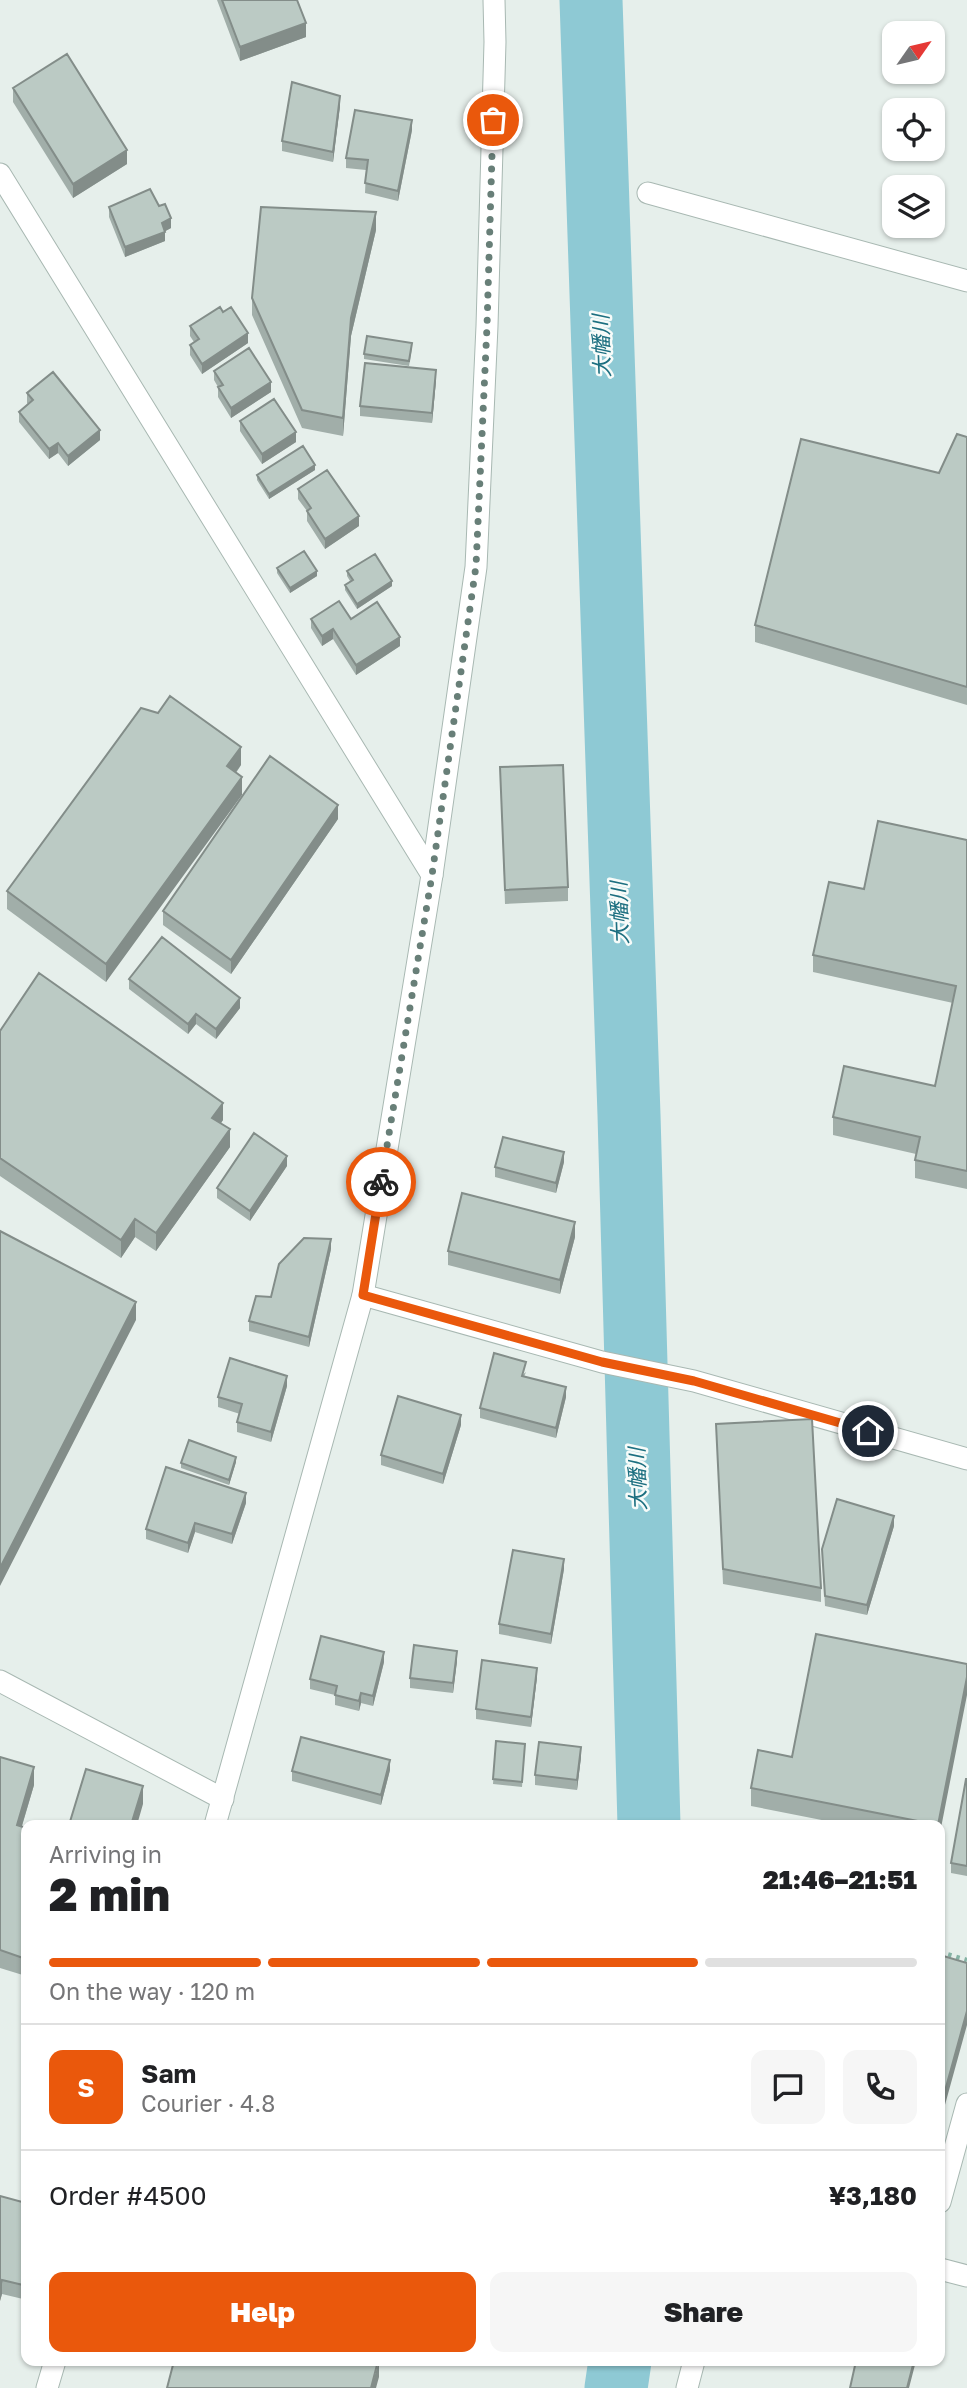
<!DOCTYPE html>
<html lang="en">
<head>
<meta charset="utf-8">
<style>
  :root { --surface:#fff; --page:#f6f6f6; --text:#202124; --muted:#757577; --line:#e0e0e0; --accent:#ea580c }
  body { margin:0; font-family:"Golos Text","Noto Sans JP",sans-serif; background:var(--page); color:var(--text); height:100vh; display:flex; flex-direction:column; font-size:26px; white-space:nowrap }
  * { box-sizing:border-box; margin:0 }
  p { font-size:23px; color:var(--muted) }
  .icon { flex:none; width:38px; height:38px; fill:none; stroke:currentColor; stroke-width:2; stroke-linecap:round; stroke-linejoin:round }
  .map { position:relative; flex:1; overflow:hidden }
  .drawer { position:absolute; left:21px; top:1820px; width:924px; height:546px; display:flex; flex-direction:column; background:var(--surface); border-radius:14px; box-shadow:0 2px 5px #0004 }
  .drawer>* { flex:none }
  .needle { width:46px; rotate:56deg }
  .tools { position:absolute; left:882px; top:21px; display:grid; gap:14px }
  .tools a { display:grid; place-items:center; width:63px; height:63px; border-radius:14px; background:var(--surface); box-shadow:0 2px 5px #0004; font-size:35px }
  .pin { position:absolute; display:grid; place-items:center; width:60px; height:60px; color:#fff; margin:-30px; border:4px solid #fff; border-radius:50%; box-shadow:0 2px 7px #0007 }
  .courier { position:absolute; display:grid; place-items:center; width:70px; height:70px; margin:-35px; border:5px solid #ea580c; border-radius:50%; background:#fff; color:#222; box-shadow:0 2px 9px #0007 }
  .head em { font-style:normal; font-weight:800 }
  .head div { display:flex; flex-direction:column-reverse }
  .head { display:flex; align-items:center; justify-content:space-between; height:119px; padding:0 28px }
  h1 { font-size:46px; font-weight:800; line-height:52px }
  .bar { display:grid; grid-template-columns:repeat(4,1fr); gap:10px 7px; align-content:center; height:84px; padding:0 28px }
  .bar i { height:9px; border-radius:5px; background:var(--line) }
  .bar .on { background:var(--accent) }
  .bar p { grid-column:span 4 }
  .line { display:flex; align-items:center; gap:18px; padding:0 28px; border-top:2px solid var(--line) }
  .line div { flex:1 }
  .round { display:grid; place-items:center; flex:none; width:74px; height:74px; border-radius:14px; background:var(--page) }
  .cta { display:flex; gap:14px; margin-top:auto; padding:14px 28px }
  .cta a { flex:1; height:80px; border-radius:14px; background:var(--accent); color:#fff; font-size:28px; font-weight:800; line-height:80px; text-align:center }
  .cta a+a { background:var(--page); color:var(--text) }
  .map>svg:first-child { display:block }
</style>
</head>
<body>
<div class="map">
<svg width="967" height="2388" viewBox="0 0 967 2388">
  <rect width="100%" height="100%" fill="#e6efeb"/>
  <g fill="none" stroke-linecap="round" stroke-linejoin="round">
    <path stroke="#8ec9d4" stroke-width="63" d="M591,0L629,1115L649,1825
      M616,2388L620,2361"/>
    <g stroke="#a8b8b2" stroke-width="23">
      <path id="minor" d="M0,174L432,875
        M648,193L967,281
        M363,1295L602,1362L694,1381L967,1459
        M0,1681L223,1799
        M940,2202L967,2104"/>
    </g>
    <g stroke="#a8b8b2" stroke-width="23">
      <path id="tertiary" d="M215,1825L363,1295L432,875L476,567L487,326L495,42L494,0
        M940,2269L967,2276
        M47,2388L55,2361
        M687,2388L694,2361"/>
    </g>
    <path stroke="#86b3a5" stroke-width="4.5" stroke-dasharray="3.5 5" stroke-linecap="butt" d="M940,1952L967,1960"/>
    <use href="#minor" stroke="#fff" stroke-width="21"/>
    <use href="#tertiary" stroke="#fff" stroke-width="21"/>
  </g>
  <path fill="#a1aea9" d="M217,0H297L306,37L240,61Z
    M13,88L127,164L73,198L13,102Z
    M340,106L333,162L282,151V141Z
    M412,130L398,201L365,193L366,170L346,168V158Z
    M109,207L171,228L165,231V241L125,257L109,217Z
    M376,230L351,336L343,436L302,428L252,315V298Z
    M190,326L248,343L202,374L190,355V345L194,342L190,336Z
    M412,348L409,366L364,359V354Z
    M214,371L271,392L231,418L218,397V387L214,380Z
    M436,380L432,423L360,416V406Z
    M27,393L100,440L68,466L58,453L49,459L19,422V412L28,404L27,403Z
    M240,421L296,442L262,464L240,431Z
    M967,437V705L755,642V625L939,473Z
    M315,470L269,499L257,480V475Z
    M298,489L359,526L325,549L307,521V511L298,499Z
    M277,568L317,576L290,593L277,573Z
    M347,571L392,586L357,609L345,590V585L350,581L347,576Z
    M311,619L400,646L356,675L333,639L322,646L311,628Z
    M241,765L106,982L7,909V891Z
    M500,767L568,887V901L505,904Z
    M338,819L231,974L163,925V911Z
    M967,840V1189L915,1178V1160L916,1154L833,1135V1117L935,1086L953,1003L813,972V955L864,889Z
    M129,979L240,1008L216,1039L196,1024L188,1034L129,989Z
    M0,1031L223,1120L221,1123L230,1147L156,1251L135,1237L121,1258L0,1176Z
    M564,1162L556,1193L495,1177V1167Z
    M287,1166L250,1221L217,1198V1188Z
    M575,1237L560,1294L448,1265V1251Z
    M331,1249L309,1347L249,1331V1321Z
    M526,1372L524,1377L566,1397L556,1438L480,1418V1408Z
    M287,1386L271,1442L237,1432V1422L240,1414L218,1407V1397Z
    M716,1424L821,1588V1602L723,1584Z
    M461,1425L443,1484L381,1465V1455Z
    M236,1462L229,1485L181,1468V1463Z
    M246,1503L232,1544L195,1532L188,1553L146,1539V1529Z
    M894,1526L867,1615L825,1606L822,1549Z
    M564,1569L551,1644L499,1634V1624Z
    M457,1661L453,1693L410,1688V1678Z
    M384,1662L373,1706L361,1703L359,1711L335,1705V1695L310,1689V1679Z
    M537,1677L531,1727L476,1719V1709Z
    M496,1741L525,1744L522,1787L493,1784Z
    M0,1757L34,1785L22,1826L26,1828V1976L0,1968Z
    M581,1757L577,1790L535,1785V1775Z
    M792,1757L940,1825H847L751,1806V1788Z
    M390,1770L381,1805L292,1781V1771Z
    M967,1779V1876L951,1873V1863Z
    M0,2196L26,2203V2284L23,2299L2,2294L0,2301Z"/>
  <path fill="#838d89" d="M306,23V37L240,61V47Z
    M340,96V106L333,162V152Z
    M412,120V130L398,201V191Z
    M127,150V164L73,198V184Z
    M376,212V230L351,336L343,436V418L351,318Z
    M171,218V228L162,233V223Z
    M165,232V241L125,257V247Z
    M248,333V343L202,374V364Z
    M436,370V380L432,423V413Z
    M271,382V392L231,418V408Z
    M100,430V440L68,466V456Z
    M296,432V442L262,464V454Z
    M58,443V453L49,459V449Z
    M315,465V470L269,499V494Z
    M359,516V526L325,549V539Z
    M317,571V576L290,593V588Z
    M392,581V586L357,609V604Z
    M333,629V639L322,646V636Z
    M400,637V646L356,675V665Z
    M241,747V765L227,784V766Z
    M242,777V795L106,982V964Z
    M338,805V819L231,974V960Z
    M240,998V1008L216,1039V1029Z
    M196,1014V1024L188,1034V1024Z
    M223,1103V1120L212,1136V1118Z
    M230,1129V1147L156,1251V1233Z
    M564,1152V1162L556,1193V1183Z
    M287,1156V1166L250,1221V1211Z
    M135,1219V1237L121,1258V1240Z
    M575,1222V1237L560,1294V1280Z
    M331,1239V1249L309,1347V1337Z
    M136,1302V1320L0,1586V1568Z
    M287,1376V1386L271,1442V1432Z
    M566,1387V1397L556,1438V1428Z
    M461,1415V1425L443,1484V1474Z
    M236,1457V1462L229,1485V1480Z
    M246,1493V1503L232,1544V1534Z
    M894,1516V1526L867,1615V1605Z
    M195,1523V1532L188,1553V1543Z
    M564,1559V1569L551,1644V1634Z
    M457,1651V1661L453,1693V1683Z
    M384,1652V1662L373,1706V1696Z
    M537,1668V1677L531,1727V1717Z
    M967,1677V1695L940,1833V1825H938Z
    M361,1693V1703L359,1711V1701Z
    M581,1747V1757L577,1790V1780Z
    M390,1760V1770L381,1805V1795Z
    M34,1767V1785L17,1842V1825Z
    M143,1786V1804L137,1825H131Z
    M967,2011V2025L940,2123V2109Z
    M26,2270V2284L23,2299V2285Z
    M2,2280V2294L0,2301V2287Z
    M379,2361V2377L376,2388H371Z
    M914,2361H916L909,2388H907Z"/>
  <path fill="#bbcac4" stroke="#838d89" stroke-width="2" d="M222,0H297L306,23L240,47Z
    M67,54L127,150L73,184L13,88Z
    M292,82L340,96L333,152L282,141Z
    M355,110L412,120L398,191L365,183L368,160L346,158Z
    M150,189L159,206L165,204L171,218L162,223L165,232L125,247L109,207Z
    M261,207L376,212L351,318L343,418L302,410L252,298Z
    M220,307L223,312L231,307L248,333L202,364L190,345L199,339L190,326Z
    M367,336L412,343L409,361L364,354Z
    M249,348L271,382L231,408L218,387L223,385L214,371Z
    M365,363L436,370L432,413L360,406Z
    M53,372L100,430L68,456L58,443L49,449L19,412L33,400L27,393Z
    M274,399L296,432L262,454L240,421Z
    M957,434L967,437V687L755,625L801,439L939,473Z
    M303,446L315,465L269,494L257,475Z
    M327,470L359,516L325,539L307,511L311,508L298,489Z
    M304,551L317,571L290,588L277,568Z
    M375,554L392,581L357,604L345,585L353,580L347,571Z
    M339,601L351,619L377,602L400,637L356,665L333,629L322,636L311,619Z
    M170,696L241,747L227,766L242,777L106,964L7,891L141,708L158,713Z
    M270,756L338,805L231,960L163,911Z
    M563,765L568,887L505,890L500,767Z
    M878,821L967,840V1171L915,1160L920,1137L833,1117L844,1066L935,1086L956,986L813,955L829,882L864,889Z
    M162,937L240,998L216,1029L196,1014L188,1024L129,979Z
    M39,973L223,1103L212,1118L230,1129L156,1233L135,1219L121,1240L0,1158V1031Z
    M254,1133L287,1156L250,1211L217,1188Z
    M503,1137L564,1152L556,1183L495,1167Z
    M462,1193L575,1222L560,1280L448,1251Z
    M0,1231L136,1302L0,1568Z
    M304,1238L331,1239L309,1337L249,1321L256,1296L271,1297L279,1264Z
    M494,1353L526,1362L522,1376L566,1387L556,1428L480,1408Z
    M230,1358L287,1376L271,1432L237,1422L242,1404L218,1397Z
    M398,1396L461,1415L443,1474L381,1455Z
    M812,1419L821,1588L723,1569L716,1424Z
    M189,1440L236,1457L229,1480L181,1463Z
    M166,1467L246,1493L232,1534L195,1523L188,1543L146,1529Z
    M837,1499L894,1516L867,1605L825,1596L822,1549Z
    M513,1550L564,1559L551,1634L499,1624Z
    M816,1634L967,1664V1677L938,1825L751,1788L758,1750L792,1757Z
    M321,1636L384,1652L373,1696L361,1693L359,1701L335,1695L337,1686L310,1679Z
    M414,1645L457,1651L453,1683L410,1678Z
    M482,1660L537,1668L531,1717L476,1709Z
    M301,1737L390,1760L381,1795L292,1771Z
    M496,1741L525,1744L522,1782L493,1779Z
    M539,1742L581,1747L577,1780L535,1775Z
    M0,1757L34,1767L17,1825L26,1828V1959L0,1950Z
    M86,1769L143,1786L131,1825H69Z
    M966,1779H967V1866L951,1863Z
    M940,1955L967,1963V2011L940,2109Z
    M0,2196L26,2203V2270L23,2285L2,2280L0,2287Z
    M174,2361H378L371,2388H167Z
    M856,2361H914L907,2388H850Z"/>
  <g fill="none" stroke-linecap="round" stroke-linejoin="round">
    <path stroke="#687f78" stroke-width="7" stroke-dasharray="0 12.6" d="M381,1182L432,875L476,566L487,326L493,120"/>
    <path stroke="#ea580c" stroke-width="9" d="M381,1182L363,1295L602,1362L694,1381L868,1431"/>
  </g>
  <g text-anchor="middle" stroke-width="5" stroke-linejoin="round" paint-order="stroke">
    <g font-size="21" font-style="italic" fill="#1c6f80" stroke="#f7fbf9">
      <text transform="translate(602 346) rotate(-92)" y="7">大幡川</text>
      <text transform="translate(620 913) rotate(-92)" y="7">大幡川</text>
      <text transform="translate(638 1479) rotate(-92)" y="7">大幡川</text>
    </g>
  </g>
</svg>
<div class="tools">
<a><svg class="needle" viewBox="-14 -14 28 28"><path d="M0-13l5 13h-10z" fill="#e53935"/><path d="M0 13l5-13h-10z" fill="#757577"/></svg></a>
<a><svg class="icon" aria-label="locate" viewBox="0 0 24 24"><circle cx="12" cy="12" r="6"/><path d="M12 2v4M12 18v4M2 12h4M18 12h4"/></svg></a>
<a><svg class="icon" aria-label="layers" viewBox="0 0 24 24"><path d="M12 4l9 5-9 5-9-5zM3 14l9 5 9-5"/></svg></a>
</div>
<div class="pin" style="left:493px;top:120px;background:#ea580c"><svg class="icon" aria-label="bag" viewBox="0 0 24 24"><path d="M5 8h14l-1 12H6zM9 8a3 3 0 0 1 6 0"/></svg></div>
<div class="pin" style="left:868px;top:1431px;background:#1f2937"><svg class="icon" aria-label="home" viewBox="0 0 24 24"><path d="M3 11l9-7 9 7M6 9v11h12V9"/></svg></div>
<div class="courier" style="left:381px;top:1182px"><svg class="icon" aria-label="bike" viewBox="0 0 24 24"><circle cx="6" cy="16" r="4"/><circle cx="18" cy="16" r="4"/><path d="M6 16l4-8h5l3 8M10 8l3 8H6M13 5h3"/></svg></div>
<section class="drawer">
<div class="head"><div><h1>2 min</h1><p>Arriving in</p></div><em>21:46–21:51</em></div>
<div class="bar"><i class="on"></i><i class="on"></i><i class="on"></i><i></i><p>On the way · 120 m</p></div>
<div class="line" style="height:126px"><b class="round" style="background:var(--accent);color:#fff">S</b><div><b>Sam</b><p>Courier · 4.8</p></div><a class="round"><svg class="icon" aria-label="chat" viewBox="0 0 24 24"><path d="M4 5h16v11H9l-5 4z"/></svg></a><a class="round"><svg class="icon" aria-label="phone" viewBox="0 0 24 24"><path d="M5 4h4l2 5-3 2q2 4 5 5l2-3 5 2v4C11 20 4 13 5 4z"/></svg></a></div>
<div class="line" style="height:91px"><div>Order #4500</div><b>¥3,180</b></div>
<div class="cta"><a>Help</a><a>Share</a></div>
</section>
</div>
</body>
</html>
